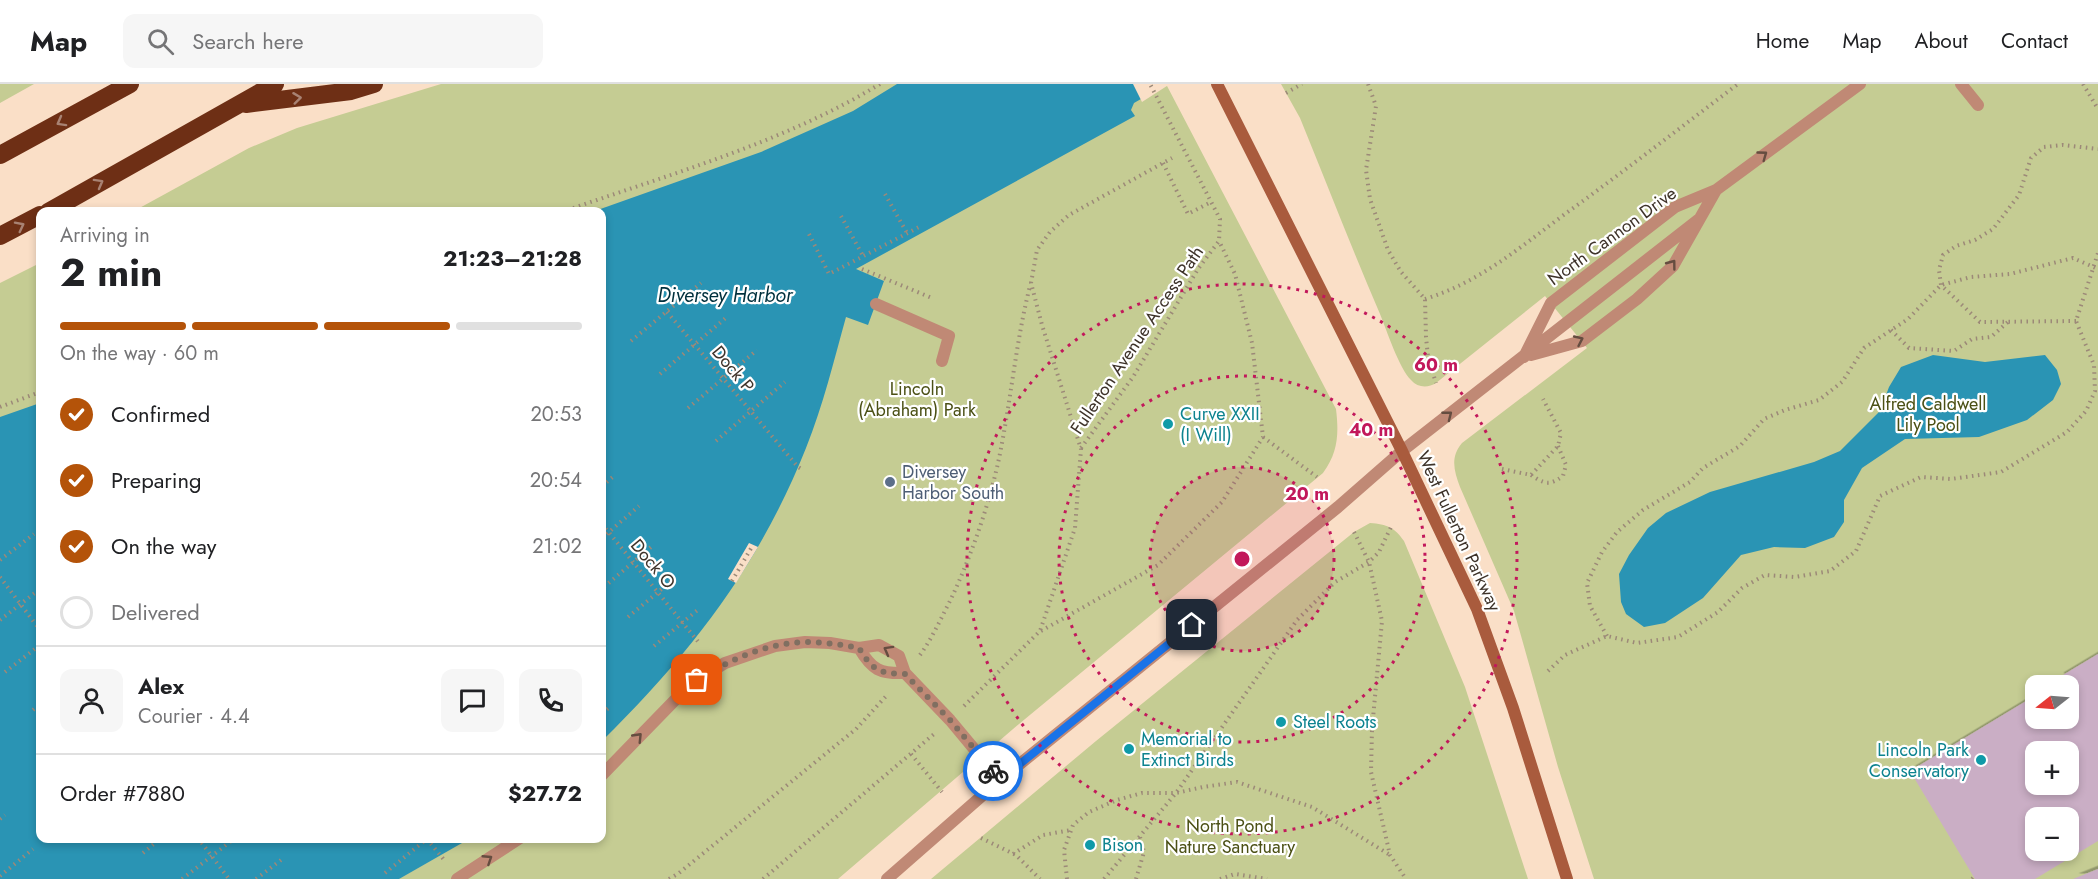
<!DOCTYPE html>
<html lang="en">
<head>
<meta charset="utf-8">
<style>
  :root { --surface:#fff; --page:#f6f6f6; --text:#202124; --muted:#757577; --line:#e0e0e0; --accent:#b45309 }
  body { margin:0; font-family:Jost,sans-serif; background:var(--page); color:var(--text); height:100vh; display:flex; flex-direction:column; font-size:22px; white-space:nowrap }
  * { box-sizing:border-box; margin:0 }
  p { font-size:20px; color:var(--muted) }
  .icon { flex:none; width:33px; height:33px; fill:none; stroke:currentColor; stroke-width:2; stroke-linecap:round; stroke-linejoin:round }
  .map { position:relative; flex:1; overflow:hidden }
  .details { position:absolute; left:36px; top:123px; width:570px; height:636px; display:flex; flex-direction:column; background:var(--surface); border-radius:12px; box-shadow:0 3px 9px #0003 }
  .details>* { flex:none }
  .needle { width:39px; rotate:253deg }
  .fabs { position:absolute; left:2025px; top:591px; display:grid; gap:12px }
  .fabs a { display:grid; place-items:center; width:54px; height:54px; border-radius:12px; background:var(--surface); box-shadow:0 3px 9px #0003; font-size:30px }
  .pin { position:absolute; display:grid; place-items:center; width:51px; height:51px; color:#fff; margin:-26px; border-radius:12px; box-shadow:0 3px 9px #0006 }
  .courier { position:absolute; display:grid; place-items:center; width:60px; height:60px; margin:-30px; border:4px solid #1a73e8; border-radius:50%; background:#fff; color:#222; box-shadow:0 2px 8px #0007 }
  .overview em { font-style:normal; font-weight:700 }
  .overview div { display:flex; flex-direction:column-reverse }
  .overview { display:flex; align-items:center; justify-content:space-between; height:102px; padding:0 24px }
  h1 { font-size:39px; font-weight:700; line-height:45px }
  .bar { display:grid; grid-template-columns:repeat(4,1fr); gap:9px 6px; align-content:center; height:72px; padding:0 24px }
  .bar i { height:8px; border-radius:4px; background:var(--line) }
  .bar .active { background:var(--accent) }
  .bar p { grid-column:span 4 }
  .line { display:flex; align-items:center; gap:15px; padding:0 24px; border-top:2px solid var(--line) }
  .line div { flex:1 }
  .round { display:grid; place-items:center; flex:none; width:63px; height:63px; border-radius:12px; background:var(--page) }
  ol { padding:0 24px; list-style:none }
  li { display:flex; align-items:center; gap:18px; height:66px }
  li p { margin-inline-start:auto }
  li .icon { padding:6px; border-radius:50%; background:var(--accent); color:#fff; stroke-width:4 }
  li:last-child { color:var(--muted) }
  li i { width:33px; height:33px; border:3px solid var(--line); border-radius:50% }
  header { display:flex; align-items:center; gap:36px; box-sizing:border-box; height:84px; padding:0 30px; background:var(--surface); border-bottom:2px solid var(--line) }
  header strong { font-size:28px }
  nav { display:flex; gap:33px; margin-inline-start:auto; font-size:21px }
  .search { width:420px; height:54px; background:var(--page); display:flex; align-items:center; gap:15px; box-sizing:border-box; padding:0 21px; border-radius:12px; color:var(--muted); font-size:22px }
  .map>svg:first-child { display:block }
</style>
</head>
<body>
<header>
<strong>Map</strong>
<div class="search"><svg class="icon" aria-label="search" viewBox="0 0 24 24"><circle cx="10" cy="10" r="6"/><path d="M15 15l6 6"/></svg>Search here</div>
<nav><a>Home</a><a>Map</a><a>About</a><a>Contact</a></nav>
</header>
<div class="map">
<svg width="2098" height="795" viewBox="0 0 2098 795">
  <defs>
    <filter id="shadow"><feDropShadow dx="5.5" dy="-5.5" stdDeviation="0" flood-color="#0004"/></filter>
  </defs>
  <rect width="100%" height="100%" fill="#fadfc7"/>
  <path fill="#c5cc93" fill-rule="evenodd" d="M0,0H34L0,19Z
    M441,0H1166L1336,325C1339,350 1338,369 1323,389L1019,640L838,795H0V199L40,179V754H602V128L134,127L249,64L297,44Z
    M1281,0H2098V795H1594L1558,683L1514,527L1460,403C1454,387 1450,373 1462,359L1587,264L1545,212L1436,299C1428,304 1418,304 1411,296C1399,284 1387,247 1380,230C1352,165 1327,100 1300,34ZM2036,602H2068V634H2036ZM2036,668H2068V700H2036ZM2036,734H2068V766H2036Z
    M1370,439C1387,440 1395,444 1404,457L1465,603L1528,795H931L1096,657L1354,448Z"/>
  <path fill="#2a94b4" d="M897,0H1167L1134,19L1131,26L1135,32L856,185L884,197L868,241L846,233C834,276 823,322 806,364C759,482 691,569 602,657V128H592L761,68L853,27Z
    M1933,271L1985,278L2045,271L2057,286L2061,300L2053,316L2027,336L1979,353L1905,355L1862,384L1844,416V438L1834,453L1805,464L1774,463L1741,471L1703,514L1665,539L1644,543L1626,530L1621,518L1619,490L1629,471L1648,444L1666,429L1710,408L1814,378L1840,367L1880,327L1889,303L1901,283Z
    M40,319V754L469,755L399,795H0V333Z"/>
  <path fill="#fadfc7" d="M1133,0H1170L1142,18Z
    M749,459L758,463L736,499L728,495Z"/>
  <path fill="#caaec5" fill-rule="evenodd" filter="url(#shadow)" d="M2098,570V757L2035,795H1975L1910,687L2036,611V634H2068V602H2050L2060,596L2058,594ZM2036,668H2068V700H2036ZM2036,734H2068V766H2036Z
    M2098,785V795H2073Z"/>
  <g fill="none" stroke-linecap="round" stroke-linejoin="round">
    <path stroke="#9c8978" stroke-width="4" stroke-dasharray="1.5 4.5" stroke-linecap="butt" d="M1368,0L1376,22L1366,86L1370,115L1388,166L1401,188L1425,215L1426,253L1428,273L1436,299
      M2083,0L2098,25
      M1286,9L1302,0
      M1163,79L1188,130L1211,118
      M885,110L907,149
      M562,128C667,91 785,58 880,0
      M841,132L863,172
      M809,150L829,190L921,142
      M862,185L932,214
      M1425,215C1480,198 1519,164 1565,130C1623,88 1680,44 1738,0
      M667,228L798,383L803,386
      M2076,237L1980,238L1941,201L1939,186L1943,171L1956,162L1975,156L1993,145L2019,111L2031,74L2044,63L2063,61L2098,65
      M1891,246L1909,264L1954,267L1972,255L1991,253L2009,237
      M631,257L701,199
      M660,290L728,232
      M0,323L40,308
      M688,324L757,266
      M1263,353L1317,393
      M716,357L785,298
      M1081,364L1133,293L1198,185L1219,157L1220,135L1150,0
      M1502,385L1531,391L1558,362L1561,349L1543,315
      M1531,391C1545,400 1549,402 1563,392L1566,381L1558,362
      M602,402L614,392
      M602,440L700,560
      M1354,448L1369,478L1382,537L1372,645L1371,688L1390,771L1406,795
      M602,454L639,422
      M0,476L34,450
      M0,493L40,546
      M732,497L753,461
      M604,503L651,463
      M628,533L675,494
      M0,536L40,505
      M1041,547L1158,481L1222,418L1263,353L1252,259L1235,190L1219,157
      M1607,552L1590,522L1587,499L1602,468L1617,448L1643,426L1690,398L1703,384L1740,362L1764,335L1785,326L1819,316L1842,298L1864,264L1908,235L1941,201L1971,193L2010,190L2073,174L2098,185
      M654,562L700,524
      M920,571C933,553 941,534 951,515C973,468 993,410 1002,359C1012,306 1017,253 1030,202
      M1548,587L1565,571L1607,552L1637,559L1678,553L1718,528L1742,504L1765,491L1795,493L1830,487L1856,467L1880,412L1921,393L1951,395L2001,388L2067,348L2086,327L2095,307L2094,281L2076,237L2098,169
      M5,588L40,561
      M964,622L1040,547L1075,444L1081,365L1042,241L1031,199L1037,166L1050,148L1069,131L1172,74
      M33,626L40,620
      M602,629L611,622
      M911,670L942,708
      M0,735L5,731
      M198,754L229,795
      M981,754L1016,771L1040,795
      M427,755L445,777
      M143,769L161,754
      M1013,770L1043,751L1071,746
      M385,789L428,754
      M0,792L33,765
      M182,795L235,754
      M256,795L281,776
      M669,795L679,789L856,645L888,610
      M763,795L934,650
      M1067,795L1064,766L1073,741L1089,728L1117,716L1142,709H1176L1203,703L1237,698L1312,723L1390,771
      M1104,795L1176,709L1297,536L1335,498L1369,478L1379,468L1391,443
      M1136,795L1144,768L1140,753
      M1220,795L1235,790L1267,795
      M1972,795L1974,793"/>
    <path stroke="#c08975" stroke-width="12" d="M1961,0L1978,21
      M876,220L949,252L942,277
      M1531,271L1582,257L1637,215L1673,182L1716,106
      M1524,273L1551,219L1675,123L1716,106L1860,0
      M1402,367L1698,136
      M859,564C872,586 880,590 905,589
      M602,691L675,616L697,596L725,579L775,562L805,558L830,559L859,564L879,561L899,572L905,589L950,636L1000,696
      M457,795L520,754"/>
    <path stroke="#c08975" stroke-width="12" d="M887,795L1000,696L1338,423L1402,367"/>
    <path stroke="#a95b3d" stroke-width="12" d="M1217,0L1402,367L1477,525L1513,624L1567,795"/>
    <path stroke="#6e2f15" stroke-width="18" d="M246,20L351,7L374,0
      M0,71L130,0
      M48,128L275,0
      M0,152L40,131"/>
  </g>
  <defs><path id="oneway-chevron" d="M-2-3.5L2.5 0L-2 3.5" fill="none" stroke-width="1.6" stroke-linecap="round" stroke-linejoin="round" transform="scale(1.5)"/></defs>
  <g stroke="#a88273">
    <use href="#oneway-chevron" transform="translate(297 14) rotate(-7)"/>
    <use href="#oneway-chevron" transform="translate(61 38) rotate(151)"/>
    <use href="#oneway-chevron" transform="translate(99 99) rotate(-29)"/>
    <use href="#oneway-chevron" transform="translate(20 142) rotate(-27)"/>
  </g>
  <g stroke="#654d40">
    <use href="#oneway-chevron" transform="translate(1763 71) rotate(-36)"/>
    <use href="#oneway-chevron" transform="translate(1672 180) rotate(-53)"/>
    <use href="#oneway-chevron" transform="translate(1579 256) rotate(-25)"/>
    <use href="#oneway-chevron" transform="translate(1448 331) rotate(-38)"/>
    <use href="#oneway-chevron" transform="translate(888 566) rotate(-151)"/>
    <use href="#oneway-chevron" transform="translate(638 653) rotate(-46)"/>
    <use href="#oneway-chevron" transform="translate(488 775) rotate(-33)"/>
  </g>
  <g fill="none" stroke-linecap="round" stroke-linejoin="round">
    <path stroke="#806f61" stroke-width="6" stroke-dasharray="0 10.8" d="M697,596C729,576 769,558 807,558C825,558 842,561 859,564C872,586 880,590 905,590L950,636L993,687"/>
    <path stroke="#1a73e8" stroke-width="8" d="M993,687L1000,696L1192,541"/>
  </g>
  <circle cx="1242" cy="475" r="92" fill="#c2185b" fill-opacity=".12"/>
  <g fill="none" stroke="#c2185b" stroke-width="3" stroke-dasharray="3 6">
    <circle cx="1242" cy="475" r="92"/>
    <circle cx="1242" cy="475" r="183"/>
    <circle cx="1242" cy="475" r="275"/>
  </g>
  <g fill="#0f9aa8" stroke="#fff" stroke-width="2">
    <circle cx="1168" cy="340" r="6"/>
    <circle cx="1281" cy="638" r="6"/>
    <circle cx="1129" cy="665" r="6"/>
    <circle cx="1981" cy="676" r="6"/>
    <circle cx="1090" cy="761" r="6"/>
  </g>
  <circle fill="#5c6f8a" stroke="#fff" stroke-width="2" cx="890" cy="398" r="6"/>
  <g text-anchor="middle" stroke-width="4.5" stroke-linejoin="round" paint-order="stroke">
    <g font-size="18" fill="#3e332a" stroke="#fff">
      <text transform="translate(1612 152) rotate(-36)" y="6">North Cannon Drive</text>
      <text transform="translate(1137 256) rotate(-56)" y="6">Fullerton Avenue Access Path</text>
      <text transform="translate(733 285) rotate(50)" y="6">Dock P</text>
      <text transform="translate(1459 447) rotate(65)" y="6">West Fullerton Parkway</text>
      <text transform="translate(653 480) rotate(50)" y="6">Dock O</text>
    </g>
    <g font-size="18" fill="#4b5015" stroke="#fff">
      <text x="917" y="311">Lincoln<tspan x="917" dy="21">(Abraham) Park</tspan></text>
      <text x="1928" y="326">Alfred Caldwell<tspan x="1928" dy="21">Lily Pool</tspan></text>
      <text x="1230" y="748">North Pond<tspan x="1230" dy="21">Nature Sanctuary</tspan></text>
    </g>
    <g font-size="18" fill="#0d838f" stroke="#fff" text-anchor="start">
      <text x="1180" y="336">Curve XXII<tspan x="1180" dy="21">(I Will)</tspan></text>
      <text x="1293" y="644">Steel Roots</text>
      <text x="1141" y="661">Memorial to<tspan x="1141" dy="21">Extinct Birds</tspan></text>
      <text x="1969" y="672" text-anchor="end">Lincoln Park<tspan x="1969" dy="21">Conservatory</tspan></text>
      <text x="1102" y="767">Bison</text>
    </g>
    <g font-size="18" fill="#4e5e75" stroke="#fff" text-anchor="start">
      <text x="902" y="394">Diversey<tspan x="902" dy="21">Harbor South</tspan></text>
    </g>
    <g font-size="20" font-style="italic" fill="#00303d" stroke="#fff">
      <text x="725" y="218">Diversey Harbor</text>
    </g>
  </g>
  <circle cx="1242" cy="475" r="9" fill="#c2185b" stroke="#fff" stroke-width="3"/>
  <g font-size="18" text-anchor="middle" font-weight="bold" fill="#c2185b" stroke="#fff" stroke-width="4.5" stroke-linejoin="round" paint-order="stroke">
    <text x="1436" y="287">60 m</text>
    <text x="1371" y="352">40 m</text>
    <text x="1307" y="416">20 m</text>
  </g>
</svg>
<div class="fabs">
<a><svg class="needle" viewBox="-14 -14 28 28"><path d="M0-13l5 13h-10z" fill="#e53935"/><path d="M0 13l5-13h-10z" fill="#757577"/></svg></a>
<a>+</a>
<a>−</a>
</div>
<div class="pin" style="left:697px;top:596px;background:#ea580c"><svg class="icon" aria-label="bag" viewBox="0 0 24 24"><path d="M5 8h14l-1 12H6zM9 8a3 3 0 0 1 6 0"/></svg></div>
<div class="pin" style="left:1192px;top:541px;background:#1f2937"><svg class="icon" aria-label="home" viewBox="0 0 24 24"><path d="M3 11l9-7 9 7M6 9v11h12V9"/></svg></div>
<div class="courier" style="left:993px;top:687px"><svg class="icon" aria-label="bike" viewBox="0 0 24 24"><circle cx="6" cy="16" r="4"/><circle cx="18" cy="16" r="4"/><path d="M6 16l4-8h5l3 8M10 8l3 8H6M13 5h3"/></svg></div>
<section class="details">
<div class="overview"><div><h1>2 min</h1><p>Arriving in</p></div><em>21:23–21:28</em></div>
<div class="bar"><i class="active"></i><i class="active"></i><i class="active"></i><i></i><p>On the way · 60 m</p></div>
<ol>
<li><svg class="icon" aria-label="check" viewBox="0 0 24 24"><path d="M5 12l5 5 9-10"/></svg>Confirmed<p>20:53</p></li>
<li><svg class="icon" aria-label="check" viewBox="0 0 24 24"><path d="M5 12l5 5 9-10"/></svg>Preparing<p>20:54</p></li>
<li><svg class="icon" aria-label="check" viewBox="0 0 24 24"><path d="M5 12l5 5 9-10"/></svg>On the way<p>21:02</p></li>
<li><i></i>Delivered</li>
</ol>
<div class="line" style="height:108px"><a class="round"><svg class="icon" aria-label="person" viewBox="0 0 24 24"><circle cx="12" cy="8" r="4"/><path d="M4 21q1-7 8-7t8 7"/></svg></a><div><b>Alex</b><p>Courier · 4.4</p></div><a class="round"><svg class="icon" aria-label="chat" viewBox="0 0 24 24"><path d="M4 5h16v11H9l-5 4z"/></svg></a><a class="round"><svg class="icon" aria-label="phone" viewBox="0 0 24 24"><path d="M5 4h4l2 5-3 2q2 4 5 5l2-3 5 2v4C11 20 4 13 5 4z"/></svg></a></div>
<div class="line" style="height:78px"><div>Order #7880</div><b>$27.72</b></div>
</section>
</div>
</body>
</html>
